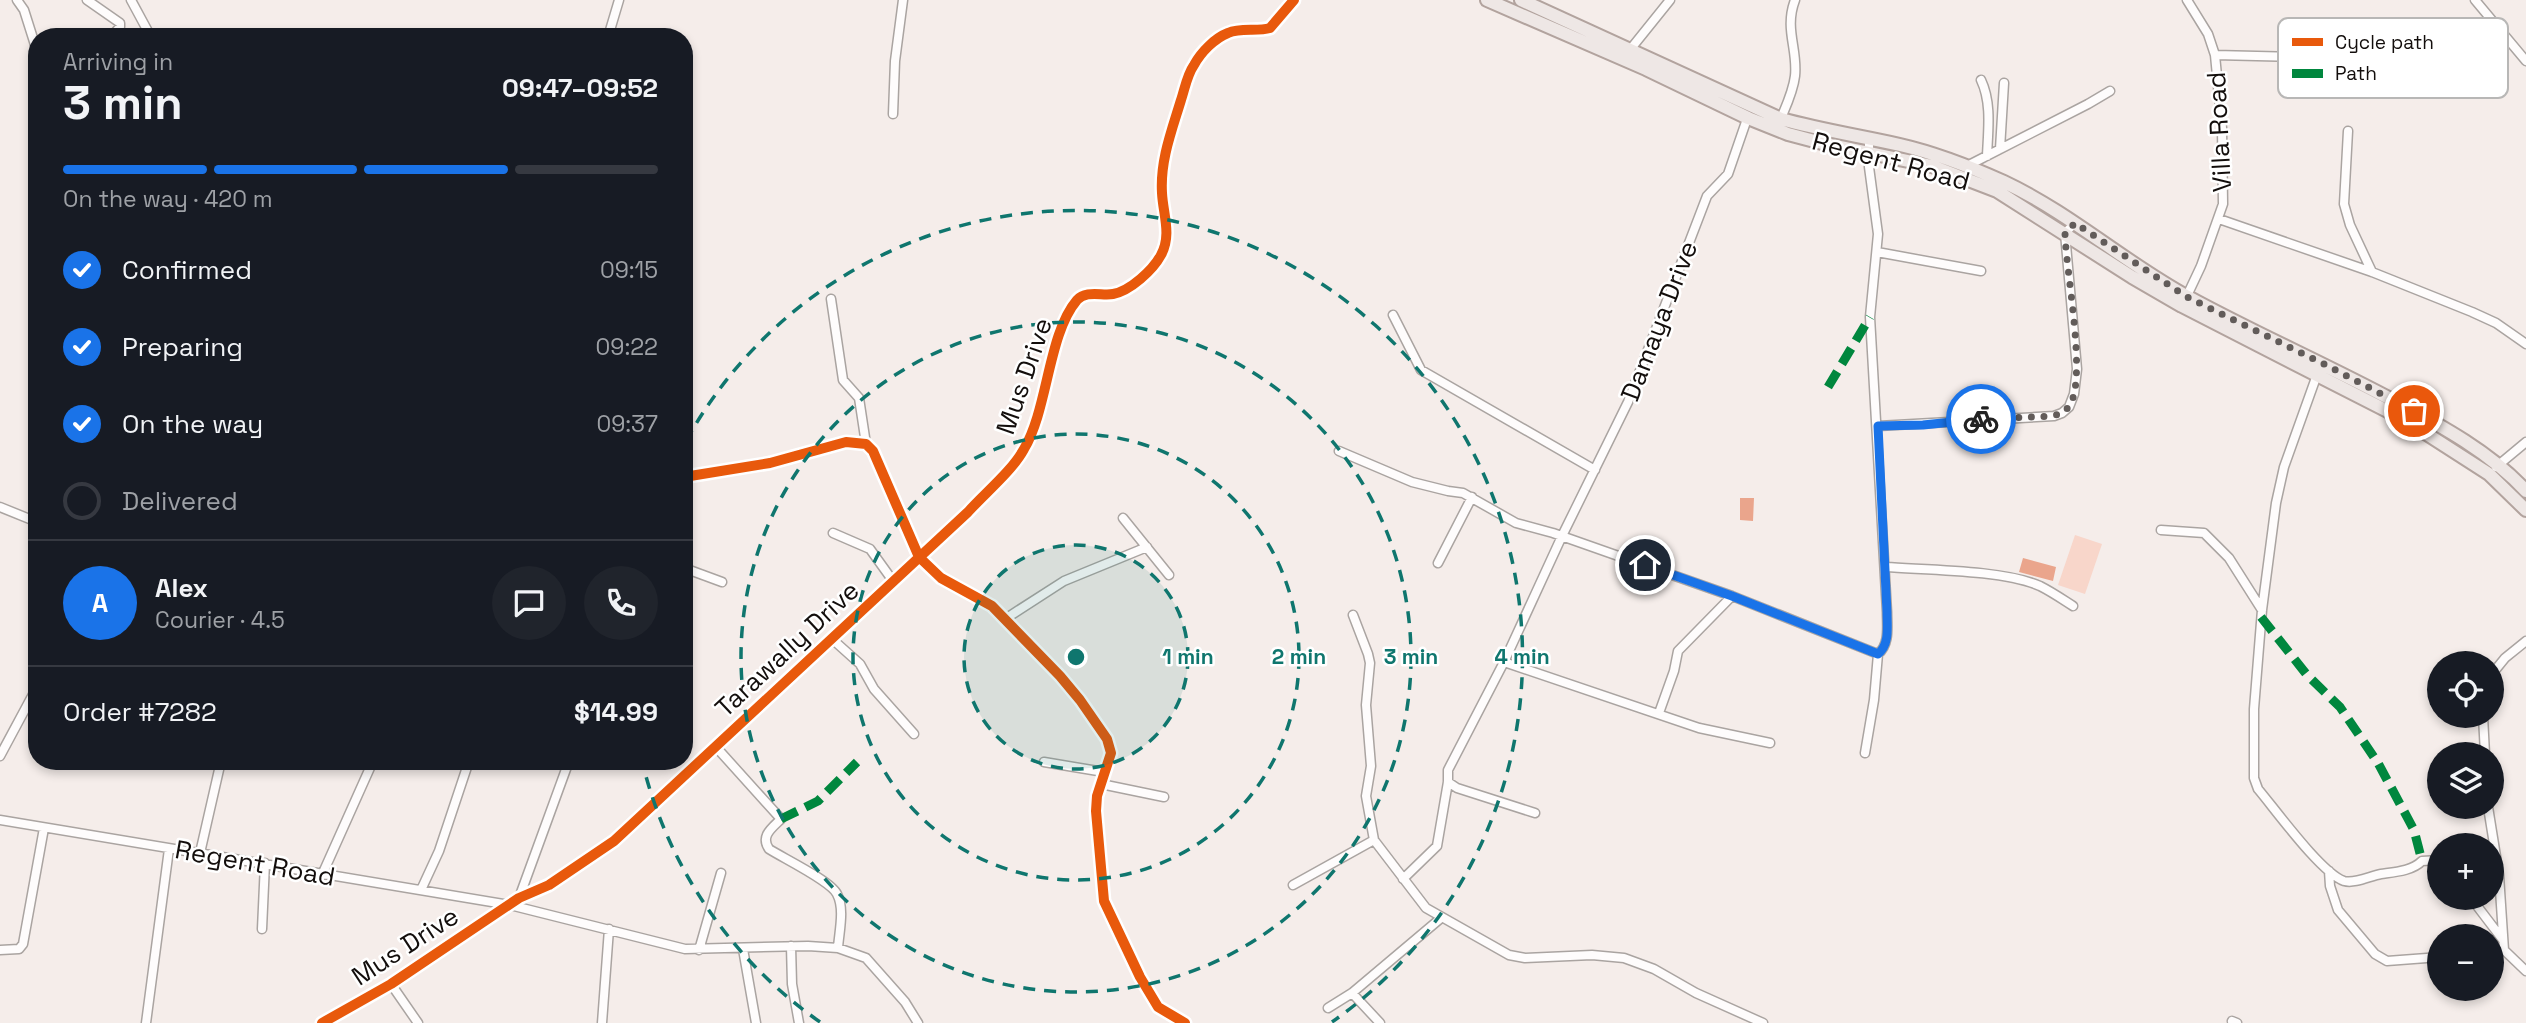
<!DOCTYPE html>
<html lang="en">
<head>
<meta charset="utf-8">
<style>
  :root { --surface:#171b24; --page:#20242c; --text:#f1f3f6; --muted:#9ea1a6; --line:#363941; --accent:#1a73e8 }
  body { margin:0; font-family:"Space Grotesk",sans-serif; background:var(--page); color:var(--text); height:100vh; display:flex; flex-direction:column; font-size:26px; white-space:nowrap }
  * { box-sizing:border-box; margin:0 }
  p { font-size:23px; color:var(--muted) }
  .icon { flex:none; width:38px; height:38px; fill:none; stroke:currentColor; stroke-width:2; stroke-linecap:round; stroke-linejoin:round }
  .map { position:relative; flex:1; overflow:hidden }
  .sheet { position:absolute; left:28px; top:28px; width:665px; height:742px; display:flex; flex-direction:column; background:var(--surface); border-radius:28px; box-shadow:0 4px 10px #0003 }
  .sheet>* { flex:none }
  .fabs { position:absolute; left:2427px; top:651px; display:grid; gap:14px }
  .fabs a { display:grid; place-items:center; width:77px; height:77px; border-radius:50%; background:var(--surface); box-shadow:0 4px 10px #0003; font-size:35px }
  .pin { position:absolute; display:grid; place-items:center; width:60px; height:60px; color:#fff; margin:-30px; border:4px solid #fff; border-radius:50%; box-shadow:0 2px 7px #0007 }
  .courier { position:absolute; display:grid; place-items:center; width:70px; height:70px; margin:-35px; border:5px solid #1a73e8; border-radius:50%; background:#fff; color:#222; box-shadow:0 2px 9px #0007 }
  .head em { font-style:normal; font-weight:600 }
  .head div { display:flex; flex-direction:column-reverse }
  .head { display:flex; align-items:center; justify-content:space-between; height:119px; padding:0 35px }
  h1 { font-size:46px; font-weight:600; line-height:52px }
  .bar { display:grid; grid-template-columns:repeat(4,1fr); gap:10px 7px; align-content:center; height:84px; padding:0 35px }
  .bar i { height:9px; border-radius:5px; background:var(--line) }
  .bar .active { background:var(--accent) }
  .bar p { grid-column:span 4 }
  .line { display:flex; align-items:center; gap:18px; padding:0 35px; border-top:2px solid var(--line) }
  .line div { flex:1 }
  .round { display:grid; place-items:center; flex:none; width:74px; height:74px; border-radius:37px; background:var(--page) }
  ol { padding:0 35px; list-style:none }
  li { display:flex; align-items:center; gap:21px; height:77px }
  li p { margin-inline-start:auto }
  li .icon { padding:7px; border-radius:50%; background:var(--accent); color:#fff; stroke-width:4 }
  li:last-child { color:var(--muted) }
  li i { width:38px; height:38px; border:4px solid var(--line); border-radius:50% }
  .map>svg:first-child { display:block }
</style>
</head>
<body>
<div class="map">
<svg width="2526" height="1023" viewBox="0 0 2526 1023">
  <rect width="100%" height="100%" fill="#f5edea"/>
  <path fill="#f8d6ca" d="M2075,535L2102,544L2085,594L2058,585Z"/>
  <path fill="#eaa58c" d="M1740,498H1754L1753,521L1740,520Z
    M2023,558L2056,567L2053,581L2019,572Z"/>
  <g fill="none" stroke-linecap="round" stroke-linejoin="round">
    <g stroke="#aaa4a1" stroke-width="11">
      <path id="minor" d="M17,0L24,10L37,51
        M87,0L120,23V27L111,37
        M131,0L151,37
        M2475,0L2526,61
        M608,37L619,0
        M1629,51L1670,0
        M2215,55L2337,58L2395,65
        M1981,80C1992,103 1988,131 1987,156
        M893,114L895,61L903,0
        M1779,123C1785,108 1793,93 1795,76C1798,49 1784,29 1795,0
        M2348,131L2344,204L2350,225L2372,272
        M1869,139V167L1878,234L1870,317L1887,612C1887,627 1890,644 1878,654
        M2000,149L2004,83
        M1965,167L2088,104L2110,91
        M2219,219L2372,272L2472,312L2496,323L2526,344
        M1877,252L1981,271
        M831,299L843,380L859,398L866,444
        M2185,300L2201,266L2223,204L2222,128L2215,55L2208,34L2187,0
        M1393,315L1421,370L1595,470
        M2318,372L2284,467L2276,503L2262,610L2254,709V778L2258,789C2275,809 2321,873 2344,881C2355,884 2370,876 2381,874C2395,872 2412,871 2422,861L2440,860
        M1878,426L2054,416L2062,413L2069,407L2074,394L2077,369L2065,233L2075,223
        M1339,451L1412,482L1448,491L1463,493L1516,523L1553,533L1732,596L1878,654
        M2496,467L2526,442
        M684,477L770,463L846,442L866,444L873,451L919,557L941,578L992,606L1060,676L1080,700L1107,739L1111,753L1097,796L1096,811L1104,901L1140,977L1158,1007L1185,1023
        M0,507L37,522
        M1123,518L1169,575
        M2161,530L2204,533L2229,558L2262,610
        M833,533L870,549L893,581
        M1438,563L1472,497
        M1886,567C1927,570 2004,570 2040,586C2052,592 2062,599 2073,606
        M684,568L722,582
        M1353,615L1368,654L1370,663L1366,705L1371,766L1366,796L1374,840L1426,908L1509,955L1525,958L1592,955L1624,958L1654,969L1696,993L1763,1023
        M1005,619L1064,581L1147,547
        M831,638L860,664L874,689L914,734
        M1504,662L1699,728L1770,743
        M2492,674L2505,658L2526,641
        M1659,713L1674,671L1678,651L1732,596
        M2483,716L2485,754
        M716,747L781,819C772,828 760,836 769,849C783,858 831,881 837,894C845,909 839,932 838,948
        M1865,753L1874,700L1878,654
        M0,756L37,687
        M1044,762L1104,772
        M1448,782L1457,788L1535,813
        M1101,784L1164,797
        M2488,807L2499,875L2504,950
        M0,820L510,905L685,949L808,946L838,948L866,958L905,1002L918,1023
        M200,853L221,761
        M2329,871L2330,886L2338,910L2375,954L2387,961L2440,957
        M322,875L373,761
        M1403,879L1437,846L1448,782V770L1504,662L1562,536L1628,402L1707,196L1728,174L1748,116
        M1293,885L1374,840
        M421,890L439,851L469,761
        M519,898L569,761
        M2471,898L2503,940
        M262,929L265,863
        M791,946L792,984L799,1023
        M743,949L756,1023
        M0,950L19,949L23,944L44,828
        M699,950L721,873
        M2504,950L2526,971
        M2492,952L2504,950
        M391,984L418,1023
        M1352,993L1380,1023
        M1328,1008L1352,993L1441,918
        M2232,1021L2237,1023
        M146,1023L169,849
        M322,1023L391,984L519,898L549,885L614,841L968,512C985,493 1012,471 1024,449C1048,409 1048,334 1077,300C1086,290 1102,296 1113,294C1130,291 1153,270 1161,255C1172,235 1163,214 1162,193C1160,160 1172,130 1181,100C1185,88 1187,75 1194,65C1201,52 1215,38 1228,33C1241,27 1257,32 1270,28L1294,0
        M602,1023L609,929"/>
    </g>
    <g stroke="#b2a39e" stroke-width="16">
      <path id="primary" d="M1487,0L1646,69L1748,118L1788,134L1822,143L1932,166L1997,191L2132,277L2182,306L2405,420L2489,474L2526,510
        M1521,0L1781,119C1821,130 1860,136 1900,145C1935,153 1971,167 2004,182C2070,213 2125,263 2188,297C2256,334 2327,365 2396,402C2442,426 2491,453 2526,491"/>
    </g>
    <use href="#minor" stroke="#fefcfc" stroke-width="8"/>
    <use href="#primary" stroke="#eee7e5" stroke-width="12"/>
    <path stroke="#00873e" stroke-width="9" stroke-dasharray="18 9" stroke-linecap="butt" d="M1828,387L1870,317
      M2261,617L2307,675L2340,707L2378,763L2414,830L2422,861
      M781,819L818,801L857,762"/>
    <g stroke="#fff" stroke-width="15">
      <path id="cycleway" d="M684,477L770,463L846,442L866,444L873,451L919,557L941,578L992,606L1060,676L1080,700L1107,739L1111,753L1097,796L1096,811L1104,901L1140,977L1158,1007L1185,1023
        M322,1023L391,984L519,898L549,885L614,841L968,512C985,493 1012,471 1024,449C1048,409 1048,334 1077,300C1086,290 1102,296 1113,294C1130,291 1153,270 1161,255C1172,235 1163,214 1162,193C1160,160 1172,130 1181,100C1185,88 1187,75 1194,65C1201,52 1215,38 1228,33C1241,27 1257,32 1270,28L1294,0"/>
    </g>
    <use href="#cycleway" stroke="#e8590c" stroke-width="10"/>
  </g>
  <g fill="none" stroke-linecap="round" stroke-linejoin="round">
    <path stroke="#625c5a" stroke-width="7" stroke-dasharray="0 12.6" d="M1981,419L2053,416C2061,413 2067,411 2071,403C2086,372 2066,272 2065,233L2075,223L2187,297L2324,364L2414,411"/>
    <path stroke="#1a73e8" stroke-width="9" d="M1645,565L1732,596L1878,654C1890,644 1887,627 1887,612L1878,426L1923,425L1981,419"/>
  </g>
  <circle cx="1076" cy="657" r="112" fill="#0f766e" fill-opacity=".12"/>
  <g fill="none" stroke="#0f766e" stroke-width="3.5" stroke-dasharray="12 9">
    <circle cx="1076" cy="657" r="112"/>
    <circle cx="1076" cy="657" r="223"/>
    <circle cx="1076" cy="657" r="335"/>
    <path d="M820 1022A446 446 0 0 1 643 765M686 441A446 446 0 1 1 1332 1022"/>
  </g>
  <g text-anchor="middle" stroke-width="5" stroke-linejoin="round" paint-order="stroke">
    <g font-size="26" fill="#130e0c" stroke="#fff">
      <text transform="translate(2219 132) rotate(-93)" y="9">Villa Road</text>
      <text transform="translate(1891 161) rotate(15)" y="9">Regent Road</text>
      <text transform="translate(1659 321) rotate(-69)" y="9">Damaya Drive</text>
      <text transform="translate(1024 376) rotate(-71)" y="9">Mus Drive</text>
      <text transform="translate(787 649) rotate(-43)" y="9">Tarawally Drive</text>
      <text transform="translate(255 863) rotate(10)" y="9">Regent Road</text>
      <text transform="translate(405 946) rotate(-33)" y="9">Mus Drive</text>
    </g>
  </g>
  <rect x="2278" y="18" width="230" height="80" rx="10" fill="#fff" stroke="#b8b7b6" stroke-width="2"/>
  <rect x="2292" y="38" width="31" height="8" fill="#e8590c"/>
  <rect x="2292" y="69" width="31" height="9" fill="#00873e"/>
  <g font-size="19" fill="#130e0c">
    <text x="2335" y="49">Cycle path</text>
    <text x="2335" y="80">Path</text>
  </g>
  <circle cx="1076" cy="657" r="10" fill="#0f766e" stroke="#fff" stroke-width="3.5"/>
  <g font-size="21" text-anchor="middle" font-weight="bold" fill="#0f766e" stroke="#fff" stroke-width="5" stroke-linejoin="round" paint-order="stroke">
    <text x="1188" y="664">1 min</text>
    <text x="1299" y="664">2 min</text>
    <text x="1411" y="664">3 min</text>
    <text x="1522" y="664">4 min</text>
  </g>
</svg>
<div class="fabs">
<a><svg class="icon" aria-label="locate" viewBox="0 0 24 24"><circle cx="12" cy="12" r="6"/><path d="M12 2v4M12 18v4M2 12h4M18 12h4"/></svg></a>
<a><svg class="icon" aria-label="layers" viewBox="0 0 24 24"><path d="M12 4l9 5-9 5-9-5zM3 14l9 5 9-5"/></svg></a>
<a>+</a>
<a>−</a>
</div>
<div class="pin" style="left:2414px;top:411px;background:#ea580c"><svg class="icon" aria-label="bag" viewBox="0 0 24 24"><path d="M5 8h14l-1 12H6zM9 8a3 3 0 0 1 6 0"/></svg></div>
<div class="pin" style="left:1645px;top:565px;background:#1f2937"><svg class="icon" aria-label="home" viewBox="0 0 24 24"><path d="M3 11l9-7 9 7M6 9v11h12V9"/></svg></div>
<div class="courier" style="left:1981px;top:419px"><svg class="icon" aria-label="bike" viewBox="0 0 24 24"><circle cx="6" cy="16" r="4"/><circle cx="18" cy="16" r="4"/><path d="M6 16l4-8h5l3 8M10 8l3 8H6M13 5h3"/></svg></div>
<section class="sheet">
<div class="head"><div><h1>3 min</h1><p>Arriving in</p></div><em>09:47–09:52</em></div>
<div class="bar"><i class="active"></i><i class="active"></i><i class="active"></i><i></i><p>On the way · 420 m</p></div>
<ol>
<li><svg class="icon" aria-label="check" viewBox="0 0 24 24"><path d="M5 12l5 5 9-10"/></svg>Confirmed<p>09:15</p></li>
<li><svg class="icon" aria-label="check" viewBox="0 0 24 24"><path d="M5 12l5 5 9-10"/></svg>Preparing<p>09:22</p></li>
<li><svg class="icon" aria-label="check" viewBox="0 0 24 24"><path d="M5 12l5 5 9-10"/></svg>On the way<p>09:37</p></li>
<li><i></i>Delivered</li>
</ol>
<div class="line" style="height:126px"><b class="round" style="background:var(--accent);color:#fff">A</b><div><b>Alex</b><p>Courier · 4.5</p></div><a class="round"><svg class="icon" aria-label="chat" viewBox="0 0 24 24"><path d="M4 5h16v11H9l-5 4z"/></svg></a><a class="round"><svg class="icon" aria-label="phone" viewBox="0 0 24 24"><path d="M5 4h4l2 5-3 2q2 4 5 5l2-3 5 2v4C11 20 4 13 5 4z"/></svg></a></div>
<div class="line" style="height:91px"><div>Order #7282</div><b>$14.99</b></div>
</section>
</div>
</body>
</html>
